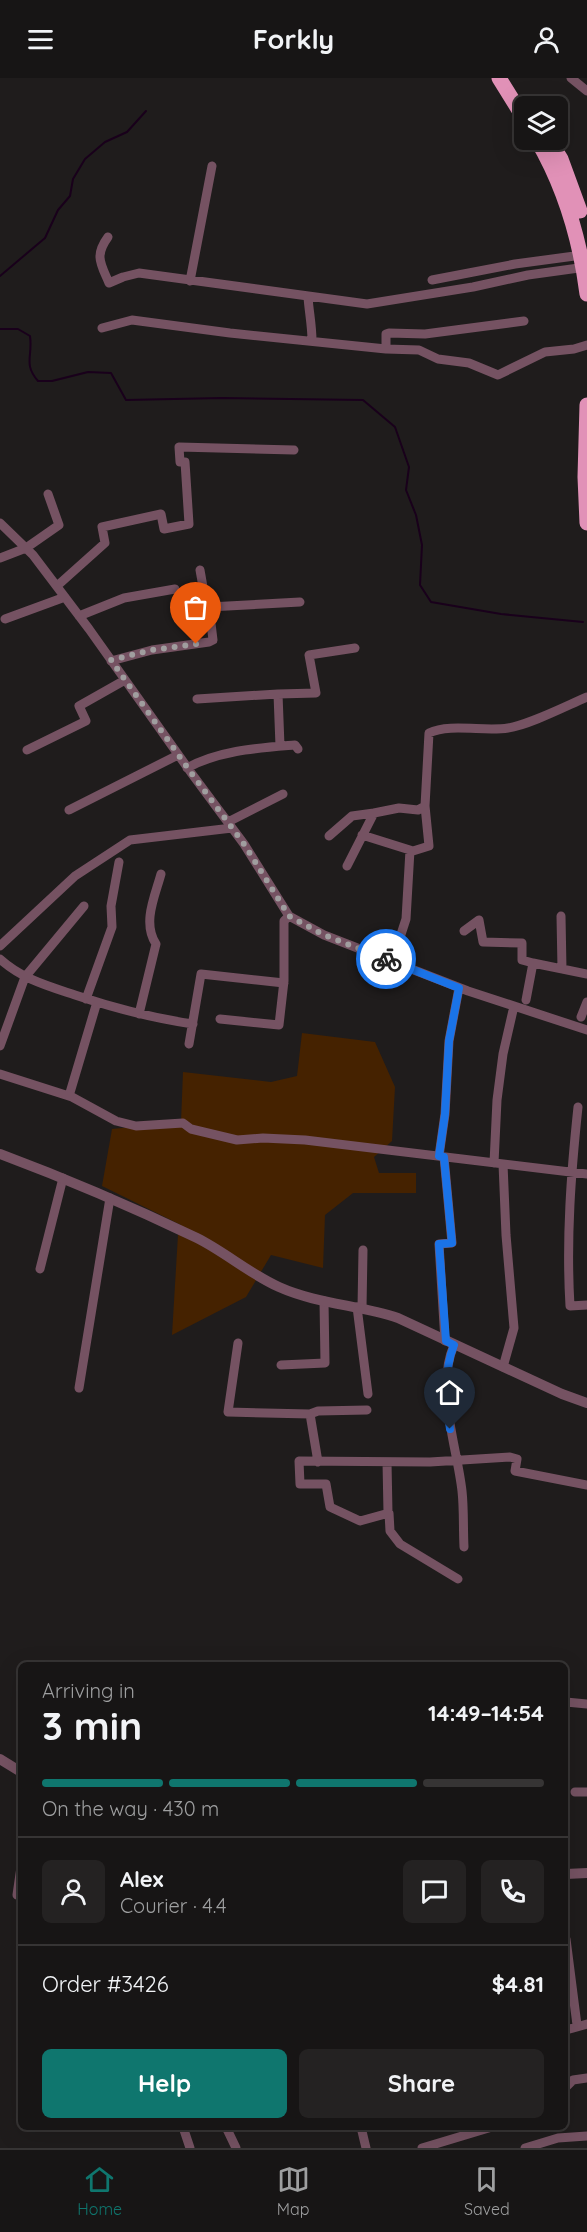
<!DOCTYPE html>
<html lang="en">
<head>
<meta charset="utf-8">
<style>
  :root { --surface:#171515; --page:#242222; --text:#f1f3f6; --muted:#9e9fa0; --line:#363434; --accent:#0f766e }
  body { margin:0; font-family:Quicksand,sans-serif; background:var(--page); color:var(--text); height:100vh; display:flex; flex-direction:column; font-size:22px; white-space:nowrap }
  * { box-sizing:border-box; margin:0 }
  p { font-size:20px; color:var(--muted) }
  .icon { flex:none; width:33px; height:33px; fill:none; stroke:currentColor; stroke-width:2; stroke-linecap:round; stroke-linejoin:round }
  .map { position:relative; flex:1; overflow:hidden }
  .drawer { position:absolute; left:18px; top:1584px; width:550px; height:468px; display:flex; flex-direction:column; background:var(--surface); border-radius:9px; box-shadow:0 6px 24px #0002,0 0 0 2px var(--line) }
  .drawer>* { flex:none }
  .buttons { position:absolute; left:514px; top:18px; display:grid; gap:12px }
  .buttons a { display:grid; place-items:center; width:54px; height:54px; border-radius:9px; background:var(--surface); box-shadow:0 6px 24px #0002,0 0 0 2px var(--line); font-size:30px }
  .pin { position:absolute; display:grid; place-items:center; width:51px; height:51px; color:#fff; margin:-62px -26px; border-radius:50% 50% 50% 0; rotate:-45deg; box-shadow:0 0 6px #0007 }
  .pin .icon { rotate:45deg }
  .courier { position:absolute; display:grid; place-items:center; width:60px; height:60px; margin:-30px; border:4px solid #1a73e8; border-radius:50%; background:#fff; color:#222; box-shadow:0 2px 8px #0007 }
  .headline em { font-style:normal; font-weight:700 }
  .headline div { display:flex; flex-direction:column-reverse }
  .headline { display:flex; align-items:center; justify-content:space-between; height:102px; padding:0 24px }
  h1 { font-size:39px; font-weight:700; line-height:45px }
  .bar { display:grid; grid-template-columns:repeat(4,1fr); gap:9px 6px; align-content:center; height:72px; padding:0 24px }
  .bar i { height:8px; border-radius:4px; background:var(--line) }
  .bar .current { background:var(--accent) }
  .bar p { grid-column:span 4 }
  .line { display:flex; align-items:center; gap:15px; padding:0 24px; border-top:2px solid var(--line) }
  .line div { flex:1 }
  .round { display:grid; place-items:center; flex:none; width:63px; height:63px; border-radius:9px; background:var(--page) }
  .primary-button { display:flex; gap:12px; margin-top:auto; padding:12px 24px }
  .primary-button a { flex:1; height:69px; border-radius:9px; background:var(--accent); color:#fff; font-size:24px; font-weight:700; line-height:69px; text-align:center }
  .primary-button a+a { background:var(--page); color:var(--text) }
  header { display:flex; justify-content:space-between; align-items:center; height:78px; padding:0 24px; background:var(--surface); font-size:27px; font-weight:700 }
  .dock { display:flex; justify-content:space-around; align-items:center; height:84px; border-top:2px solid var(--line); background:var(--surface); font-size:16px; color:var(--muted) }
  .dock a { display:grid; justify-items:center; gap:3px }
  .dock .current { color:var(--accent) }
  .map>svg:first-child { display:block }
</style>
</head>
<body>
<header><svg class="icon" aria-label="menu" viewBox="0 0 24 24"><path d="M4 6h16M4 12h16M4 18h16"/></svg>Forkly<svg class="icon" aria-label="person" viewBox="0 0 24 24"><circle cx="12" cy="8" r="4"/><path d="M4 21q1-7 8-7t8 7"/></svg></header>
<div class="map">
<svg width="587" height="2070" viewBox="0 0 587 2070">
  <rect width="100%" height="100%" fill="#1f1c1c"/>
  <path fill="#452200" d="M302,955L375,964L395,1009L392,1063L374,1079L379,1095H416V1115H353L325,1137L323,1190L271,1177L246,1219L172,1257L178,1157L181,1147L102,1108L112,1051L181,1044L183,994L271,1004L297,998Z"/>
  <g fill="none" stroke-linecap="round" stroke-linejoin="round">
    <path stroke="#19001b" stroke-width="2" d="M0,198L45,160L58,132L70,118L73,101L85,81L105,64L127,54L146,33
      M0,251H18L30,258C33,278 23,286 38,303H52L88,294L111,295L126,322L222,320L363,322L395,349L409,389L406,412L416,437L422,467L420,507L431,524L501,536L583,544"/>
    <path stroke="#755262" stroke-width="9" d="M571,0L587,13
      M108,159C94,178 101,186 109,205L123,199L139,195L367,226L473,209L528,197L586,189
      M432,202L515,186L582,177
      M190,203L212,88
      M308,219C309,234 312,247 312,263
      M102,250L132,242L230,255L386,271L419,272L438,281L469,285L498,297L545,274L574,271L587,267
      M386,271V256L389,255L425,256L524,243
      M0,445L33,477L89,551L192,696L244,766L289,838L324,857L468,913L587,952
      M0,480L26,470L59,447L48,416
      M200,492L206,526L209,529
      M57,508L105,465L102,449L161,436L164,451L189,446L185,384H180L179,369L294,372
      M79,538L124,520L175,511
      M5,541L65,519
      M111,583L152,572L209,564L213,562L209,529L300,524
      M278,616L316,615L309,577L355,570
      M197,621L278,616L280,668
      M27,672L86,643L79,628L125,602
      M187,690C220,672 258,670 295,667L298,671
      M69,732L178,677
      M228,744L283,716
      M362,757L413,773L429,768L425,728L429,655C450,645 485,654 508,650C529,647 566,628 587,619
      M329,758L352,738L374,735
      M347,788L374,735L399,730L418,732L425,728
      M561,838L562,891
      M464,853L479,842L483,864L522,865V882L533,885L526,922
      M0,868L75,798L130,762L232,750
      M0,881C22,901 48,908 75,917C114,930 152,940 193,946
      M392,884L406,841L410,772
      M533,885L587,896
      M86,921L112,849L111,828L119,784
      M139,936L156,866C142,845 155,818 161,796
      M581,939L587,924
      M220,941L279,947L284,903V843L289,838
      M189,966L201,896L284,905
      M0,968L25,899L84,828
      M0,996L72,1019L116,1043L136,1048L183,1045L191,1051L237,1062L263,1060L305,1062L587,1096
      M69,1018L97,924
      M578,1029C571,1095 566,1161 570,1228L587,1227
      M439,1078L445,1036L449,963L459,910
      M444,1079L452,1165L439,1166L445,1263
      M494,1085L497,1022L503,976L514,928
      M40,1191L63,1100
      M357,1229L368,1316
      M362,1230L363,1172
      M238,1265L228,1334L310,1336L318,1384
      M454,1267C435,1311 457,1368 462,1413C464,1431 463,1450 464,1469
      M281,1287L325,1285L324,1223
      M503,1289L514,1250L506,1157L503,1086
      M79,1310L110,1120
      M310,1336L318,1333L367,1332
      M387,1384L388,1435
      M458,1501L400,1466L390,1453L389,1435L360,1443L330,1429L326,1406H300L299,1383L430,1384L510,1379L517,1381L515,1393L587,1407
      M566,1624L587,1626
      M575,1714H587
      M21,1789L17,1817H21
      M566,1861L577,1947
      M566,1952L587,1946
      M566,2009L573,2002L587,2000
      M183,2049L190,2070
      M226,2049L236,2070
      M361,2049L366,2070
      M422,2070L492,2049
      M525,2070L558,2060L587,2058"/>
    <path stroke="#755262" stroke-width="10" d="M0,1076C67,1101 132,1129 197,1160C225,1174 250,1196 279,1209C317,1226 359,1227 398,1240L562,1316L587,1325
      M0,1681L21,1694
      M566,1796L587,1795"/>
    <path stroke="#e191b7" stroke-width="15" d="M499,0L525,42
      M537,62C565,110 580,161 587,216
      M549,62L561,81L580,133
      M587,327L585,399L587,445"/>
  </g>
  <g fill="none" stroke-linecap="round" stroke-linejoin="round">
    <path stroke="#a09e9f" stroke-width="6" stroke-dasharray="0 10.8" d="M196,566L152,572L111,582L192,696L244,766L289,838L324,857L386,881"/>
    <path stroke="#1a73e8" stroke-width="8" d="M386,881L459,910L449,963L445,1036L439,1078L444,1079L452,1165L439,1166L446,1263L454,1267C444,1291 446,1325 450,1351"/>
  </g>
</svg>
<div class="buttons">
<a><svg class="icon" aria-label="layers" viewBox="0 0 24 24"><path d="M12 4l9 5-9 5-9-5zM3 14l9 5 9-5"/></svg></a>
</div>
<div class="pin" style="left:196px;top:566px;background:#ea580c"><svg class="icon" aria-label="bag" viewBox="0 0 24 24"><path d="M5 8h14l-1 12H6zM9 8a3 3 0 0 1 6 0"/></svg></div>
<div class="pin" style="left:450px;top:1351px;background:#1f2937"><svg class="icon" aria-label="home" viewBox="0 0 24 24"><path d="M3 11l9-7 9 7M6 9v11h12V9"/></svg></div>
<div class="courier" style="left:386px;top:881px"><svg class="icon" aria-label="bike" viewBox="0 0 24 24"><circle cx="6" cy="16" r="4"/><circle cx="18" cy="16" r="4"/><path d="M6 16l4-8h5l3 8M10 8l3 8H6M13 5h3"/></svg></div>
<section class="drawer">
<div class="headline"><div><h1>3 min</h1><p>Arriving in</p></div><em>14:49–14:54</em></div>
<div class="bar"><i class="current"></i><i class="current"></i><i class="current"></i><i></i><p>On the way · 430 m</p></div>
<div class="line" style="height:108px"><a class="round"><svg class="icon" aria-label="person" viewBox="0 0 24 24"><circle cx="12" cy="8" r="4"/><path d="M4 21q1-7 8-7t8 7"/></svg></a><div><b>Alex</b><p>Courier · 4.4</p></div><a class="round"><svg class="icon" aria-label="chat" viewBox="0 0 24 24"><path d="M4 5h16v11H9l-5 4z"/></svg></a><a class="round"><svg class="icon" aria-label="phone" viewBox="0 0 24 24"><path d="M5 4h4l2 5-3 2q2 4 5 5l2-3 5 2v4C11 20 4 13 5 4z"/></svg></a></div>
<div class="line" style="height:78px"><div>Order #3426</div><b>$4.81</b></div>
<div class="primary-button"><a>Help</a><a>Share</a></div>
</section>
</div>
<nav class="dock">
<a class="current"><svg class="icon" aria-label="home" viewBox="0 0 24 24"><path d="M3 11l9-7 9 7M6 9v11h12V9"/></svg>Home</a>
<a><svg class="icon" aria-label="map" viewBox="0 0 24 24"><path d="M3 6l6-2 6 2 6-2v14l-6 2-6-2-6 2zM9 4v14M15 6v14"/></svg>Map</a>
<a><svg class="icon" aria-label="saved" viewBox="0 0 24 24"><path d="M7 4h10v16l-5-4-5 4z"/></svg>Saved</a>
</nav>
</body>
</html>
